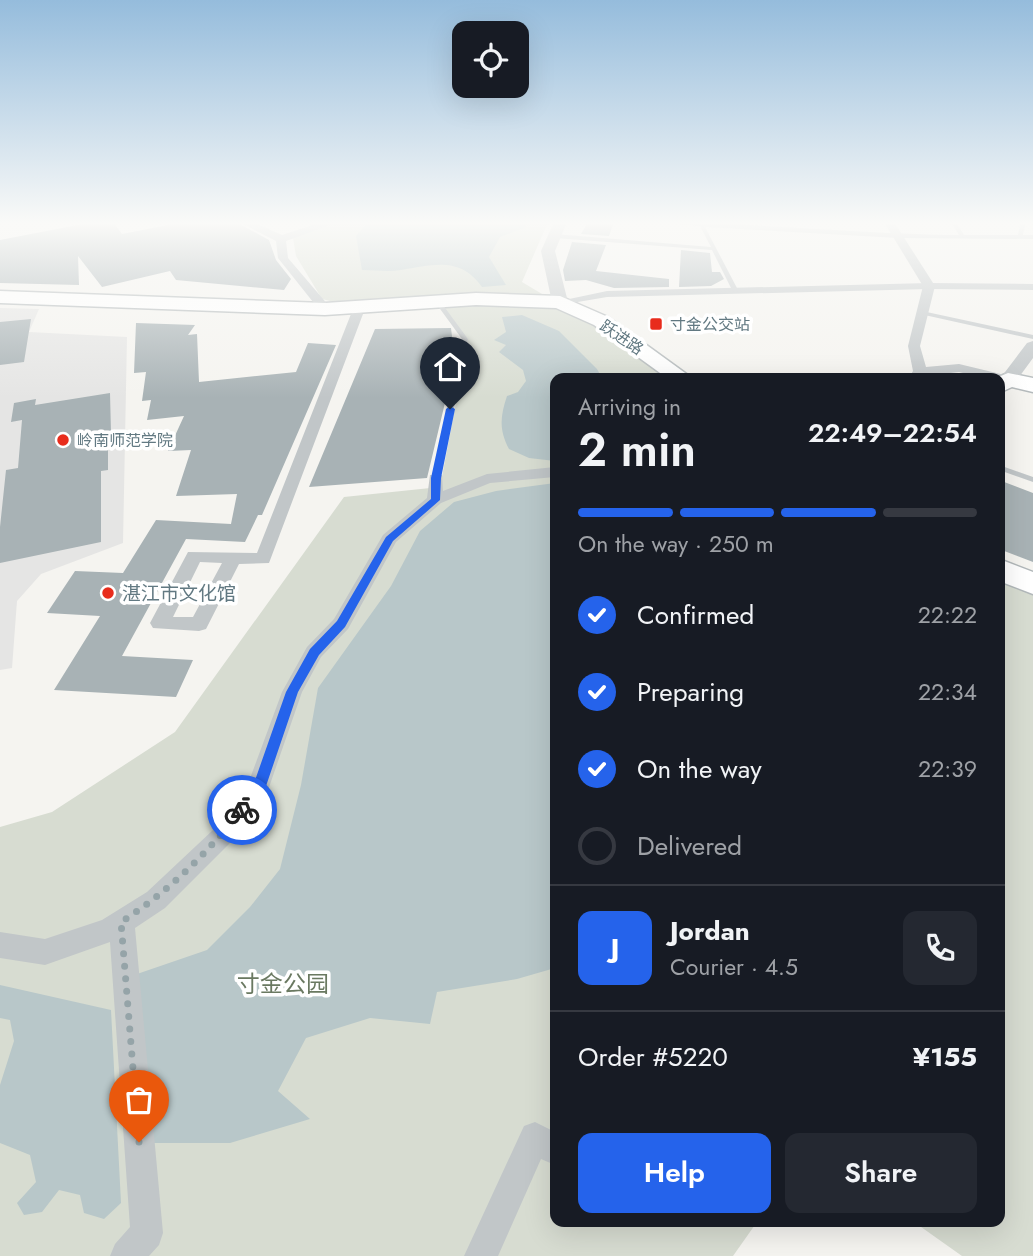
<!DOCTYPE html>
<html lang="en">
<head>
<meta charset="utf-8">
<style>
  :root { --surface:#171b24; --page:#242831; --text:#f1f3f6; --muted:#9ea1a6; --line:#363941; --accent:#2563eb }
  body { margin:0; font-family:Jost,"Noto Sans SC",sans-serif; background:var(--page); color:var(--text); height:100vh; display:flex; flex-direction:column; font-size:26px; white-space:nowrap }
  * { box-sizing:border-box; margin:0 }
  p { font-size:23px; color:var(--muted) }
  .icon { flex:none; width:38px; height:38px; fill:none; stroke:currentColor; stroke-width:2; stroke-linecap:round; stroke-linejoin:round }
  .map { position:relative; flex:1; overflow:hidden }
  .drawer { position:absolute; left:550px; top:373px; width:455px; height:854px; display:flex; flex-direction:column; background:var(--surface); border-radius:14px; box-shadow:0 7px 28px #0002 }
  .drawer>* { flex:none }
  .controls { position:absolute; left:452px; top:21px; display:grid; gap:14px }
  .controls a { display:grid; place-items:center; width:77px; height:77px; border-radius:14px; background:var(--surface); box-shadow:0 7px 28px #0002; font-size:35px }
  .pin { position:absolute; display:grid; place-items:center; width:60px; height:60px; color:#fff; margin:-72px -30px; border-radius:50% 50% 50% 0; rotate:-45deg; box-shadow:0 0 7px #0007 }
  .pin .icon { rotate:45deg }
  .courier { position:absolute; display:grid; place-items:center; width:70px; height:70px; margin:-35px; border:5px solid #2563eb; border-radius:50%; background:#fff; color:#222; box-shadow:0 2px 9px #0007 }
  .overview em { font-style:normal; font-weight:600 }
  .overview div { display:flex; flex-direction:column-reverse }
  .overview { display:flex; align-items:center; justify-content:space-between; height:119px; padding:0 28px }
  h1 { font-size:46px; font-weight:600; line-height:52px }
  .bar { display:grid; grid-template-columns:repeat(4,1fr); gap:10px 7px; align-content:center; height:84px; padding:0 28px }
  .bar i { height:9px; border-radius:5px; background:var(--line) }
  .bar .current { background:var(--accent) }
  .bar p { grid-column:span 4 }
  .line { display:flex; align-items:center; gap:18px; padding:0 28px; border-top:2px solid var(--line) }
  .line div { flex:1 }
  .round { display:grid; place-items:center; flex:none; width:74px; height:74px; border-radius:14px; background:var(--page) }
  ol { padding:0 28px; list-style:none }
  li { display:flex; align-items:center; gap:21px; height:77px }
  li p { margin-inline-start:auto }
  li .icon { padding:7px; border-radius:50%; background:var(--accent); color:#fff; stroke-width:4 }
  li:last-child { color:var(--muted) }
  li i { width:38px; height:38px; border:4px solid var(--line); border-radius:50% }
  .button { display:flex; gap:14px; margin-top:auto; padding:14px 28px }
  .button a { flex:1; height:80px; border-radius:14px; background:var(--accent); color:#fff; font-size:28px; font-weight:600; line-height:80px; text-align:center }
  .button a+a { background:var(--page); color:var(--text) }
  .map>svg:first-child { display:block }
</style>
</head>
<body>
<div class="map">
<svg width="1033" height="1256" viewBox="0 0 1033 1256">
  <rect width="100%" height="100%" fill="#f5f4f0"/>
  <path fill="#e5e5e4" d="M0,308L39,309L29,332L127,337L123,543L41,574L17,601L12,668L0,670Z"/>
  <path fill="#d7dcd1" d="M315,222H548L522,282L584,319L671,378H555V1222H757L733,1256H0V827L52,812L175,732L344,497L440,487L468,339L432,299L346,305L322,299L296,256L293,238Z
    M999,579L1033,594V1256H962L914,1222H999Z"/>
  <path fill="#b8c7c9" d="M368,222H527L526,227L500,237L489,257L506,285L482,287C460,256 433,265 401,270C389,272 375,270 362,270L356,236Z
    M522,315L559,331L597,369L602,378H555V461L529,458L509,449C499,430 500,417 507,396L518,392L526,381L523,370L499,352L506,345L494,340L506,332L502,317Z
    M555,483V968L517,979L437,992L430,1024L370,1018L306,1038L278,1091L310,1119L230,1143H152L137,974L207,950L250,907L280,869L301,785L318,688L391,586L420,531L454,502L496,491Z
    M0,985L111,1010L121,1203L104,1219L84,1213L80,1195L59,1190L42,1212L24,1215L17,1203L36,1182L30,1155L0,1143V1085L14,1041L10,1020L0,1018Z"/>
  <path fill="#a8b2b5" d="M93,222H113L122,234L183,222H236L269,240L276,260L291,279L284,290L176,280L170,271L102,287L78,256L79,285L0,283V240Z
    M588,222H614L609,236L581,234Z
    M572,242L606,245L596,271L669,279V287L614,288L586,280L565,281L563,270Z
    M681,250L710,253L712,272H720L724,279L711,286L679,287Z
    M31,319L24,362L0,365V322Z
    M136,323L195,325L188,335L197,334L199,382L296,372L308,343L336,345L262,515H258L245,542L186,539L122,656L193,660L176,697L54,690L100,616L47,613L75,571L123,573L156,520L231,524L237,494L176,496L191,450L168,451L184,416L147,420L151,400L142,401L146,372L134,373Z
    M451,328L455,361L427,478L309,487L375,329Z
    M110,393L111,433H108V470L101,471V542L0,563V527L6,470L18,468L22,420L11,422L14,403L36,399L35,405Z
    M999,480L1033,493V562L999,549Z"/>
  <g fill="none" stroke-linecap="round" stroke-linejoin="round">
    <g stroke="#b2b8ba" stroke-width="3">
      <path id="primary" d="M0,291L325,303L476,293L560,296L608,317L692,378H667L594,325L556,308L476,305L325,315L0,303Z
        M1008,373L1033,378V392L1012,387L999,393V378H996Z
        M999,559L1033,572V594L999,581Z"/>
    </g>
    <path fill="#c1c6c8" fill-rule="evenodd" d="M650,222C752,222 855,234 959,235L951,222H956L964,235H1018L1021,222H1026L1023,235H1033V239L898,238L705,227L738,290L735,292L732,290L712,250L555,238L552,236L555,234L711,247L700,226Z
      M438,300L440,301L468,339L440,478L436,480L432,478L462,339L435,302Z
      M922,311L1033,335V339L920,314L919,313Z
      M999,465L1033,477V482L999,470Z"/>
    <path fill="#c1c6c8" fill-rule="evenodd" d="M929,283L1033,284V290L929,289L607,297L560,305L555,302L607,291Z"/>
    <path fill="#c1c6c8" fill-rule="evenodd" d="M239,222H253L282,235L322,222H338L286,241L288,258L329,306V312H321L278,258L276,241Z
      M884,222H894L935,286L920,346L926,367L959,364L1013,377V383L999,382V378H983L959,372L909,378L913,371L908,346L923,286Z
      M357,310L363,314L269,563L239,564L206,629L199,631L153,628L150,623L188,552L257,553L351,314ZM200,562L222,563L193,617H173Z
      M555,467V477L490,483L441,503L396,542L348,629L321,657L302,692L266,796L229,844L165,908L135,928L163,1233L159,1245L149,1256H110L115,1244L130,1227L110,942L45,965L0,958V932L45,939L102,920L147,892L213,830L248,784L282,692L307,647L334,619L383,535L427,498L430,475H442L443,491L487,474Z
      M535,1122L555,1132V1165L541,1159L498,1256H464L524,1126Z"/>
    <path fill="#c1c6c8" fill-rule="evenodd" d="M554,222H567L555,251L568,302L560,307L552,302L541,251Z
      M1033,341V358L1014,384H1002L999,380L1002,376L1027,343Z"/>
    <use href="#primary" fill="#fff" fill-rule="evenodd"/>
  </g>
  <linearGradient id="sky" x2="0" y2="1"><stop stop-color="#95bcdc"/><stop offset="0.56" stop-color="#fafaf8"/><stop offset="1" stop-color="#fafaf8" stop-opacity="0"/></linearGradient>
  <rect width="1033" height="398" fill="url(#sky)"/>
  <path fill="#2563eb" d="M450,406L455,409L441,478L440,500L393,541L345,627L319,655L298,692L265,789L247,814H237V806L253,786L286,692L310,649L337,621L386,537L431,499V478L446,409Z"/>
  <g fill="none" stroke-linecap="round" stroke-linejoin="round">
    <path stroke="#95a4a8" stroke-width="7" stroke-dasharray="0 12.6" d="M139,1142L121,922C168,892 207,853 242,810"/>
  </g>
  <g fill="#e82c1c" stroke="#fff" stroke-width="2.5">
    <rect x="649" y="317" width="14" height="14" rx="3.5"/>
    <circle cx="63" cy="440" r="7"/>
    <circle cx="108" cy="593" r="7"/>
  </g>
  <g text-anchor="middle" stroke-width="7" stroke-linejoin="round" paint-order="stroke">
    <g font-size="16" fill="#627982" stroke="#fff" text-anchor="start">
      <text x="670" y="330">寸金公交站</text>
      <text x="77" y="446">岭南师范学院</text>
    </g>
    <g font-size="16" fill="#627982" stroke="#fff">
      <text transform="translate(622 337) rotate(34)" y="6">跃进路</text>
    </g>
    <g font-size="19" fill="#627982" stroke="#fff" text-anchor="start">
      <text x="122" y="600">湛江市文化馆</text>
    </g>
    <g font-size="23" fill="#6a7961" stroke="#fff">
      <text x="283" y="992">寸金公园</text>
    </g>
  </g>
</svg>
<div class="controls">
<a><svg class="icon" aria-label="locate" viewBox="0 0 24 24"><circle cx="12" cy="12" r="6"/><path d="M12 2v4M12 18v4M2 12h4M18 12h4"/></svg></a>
</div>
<div class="pin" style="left:139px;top:1142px;background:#ea580c"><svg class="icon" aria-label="bag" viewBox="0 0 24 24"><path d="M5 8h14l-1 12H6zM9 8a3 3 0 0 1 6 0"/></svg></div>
<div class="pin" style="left:450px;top:409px;background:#1f2937"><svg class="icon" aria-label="home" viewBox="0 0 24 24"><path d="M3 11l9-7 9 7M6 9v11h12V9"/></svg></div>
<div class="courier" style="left:242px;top:810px"><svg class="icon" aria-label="bike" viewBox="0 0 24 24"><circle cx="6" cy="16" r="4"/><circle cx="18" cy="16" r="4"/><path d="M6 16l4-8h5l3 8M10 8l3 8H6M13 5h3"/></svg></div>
<section class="drawer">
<div class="overview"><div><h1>2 min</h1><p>Arriving in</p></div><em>22:49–22:54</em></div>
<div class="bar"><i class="current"></i><i class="current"></i><i class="current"></i><i></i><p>On the way · 250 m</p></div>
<ol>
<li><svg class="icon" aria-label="check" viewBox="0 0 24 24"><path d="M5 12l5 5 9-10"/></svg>Confirmed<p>22:22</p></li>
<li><svg class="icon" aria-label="check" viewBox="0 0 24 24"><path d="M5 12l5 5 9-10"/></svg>Preparing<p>22:34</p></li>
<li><svg class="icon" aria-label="check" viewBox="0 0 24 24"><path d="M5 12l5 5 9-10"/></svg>On the way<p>22:39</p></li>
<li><i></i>Delivered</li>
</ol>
<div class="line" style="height:126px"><b class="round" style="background:var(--accent);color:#fff">J</b><div><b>Jordan</b><p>Courier · 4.5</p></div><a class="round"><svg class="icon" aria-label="phone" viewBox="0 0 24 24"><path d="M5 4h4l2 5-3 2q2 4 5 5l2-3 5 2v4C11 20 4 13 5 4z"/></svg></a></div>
<div class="line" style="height:91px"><div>Order #5220</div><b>¥155</b></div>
<div class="button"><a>Help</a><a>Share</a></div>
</section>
</div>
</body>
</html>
